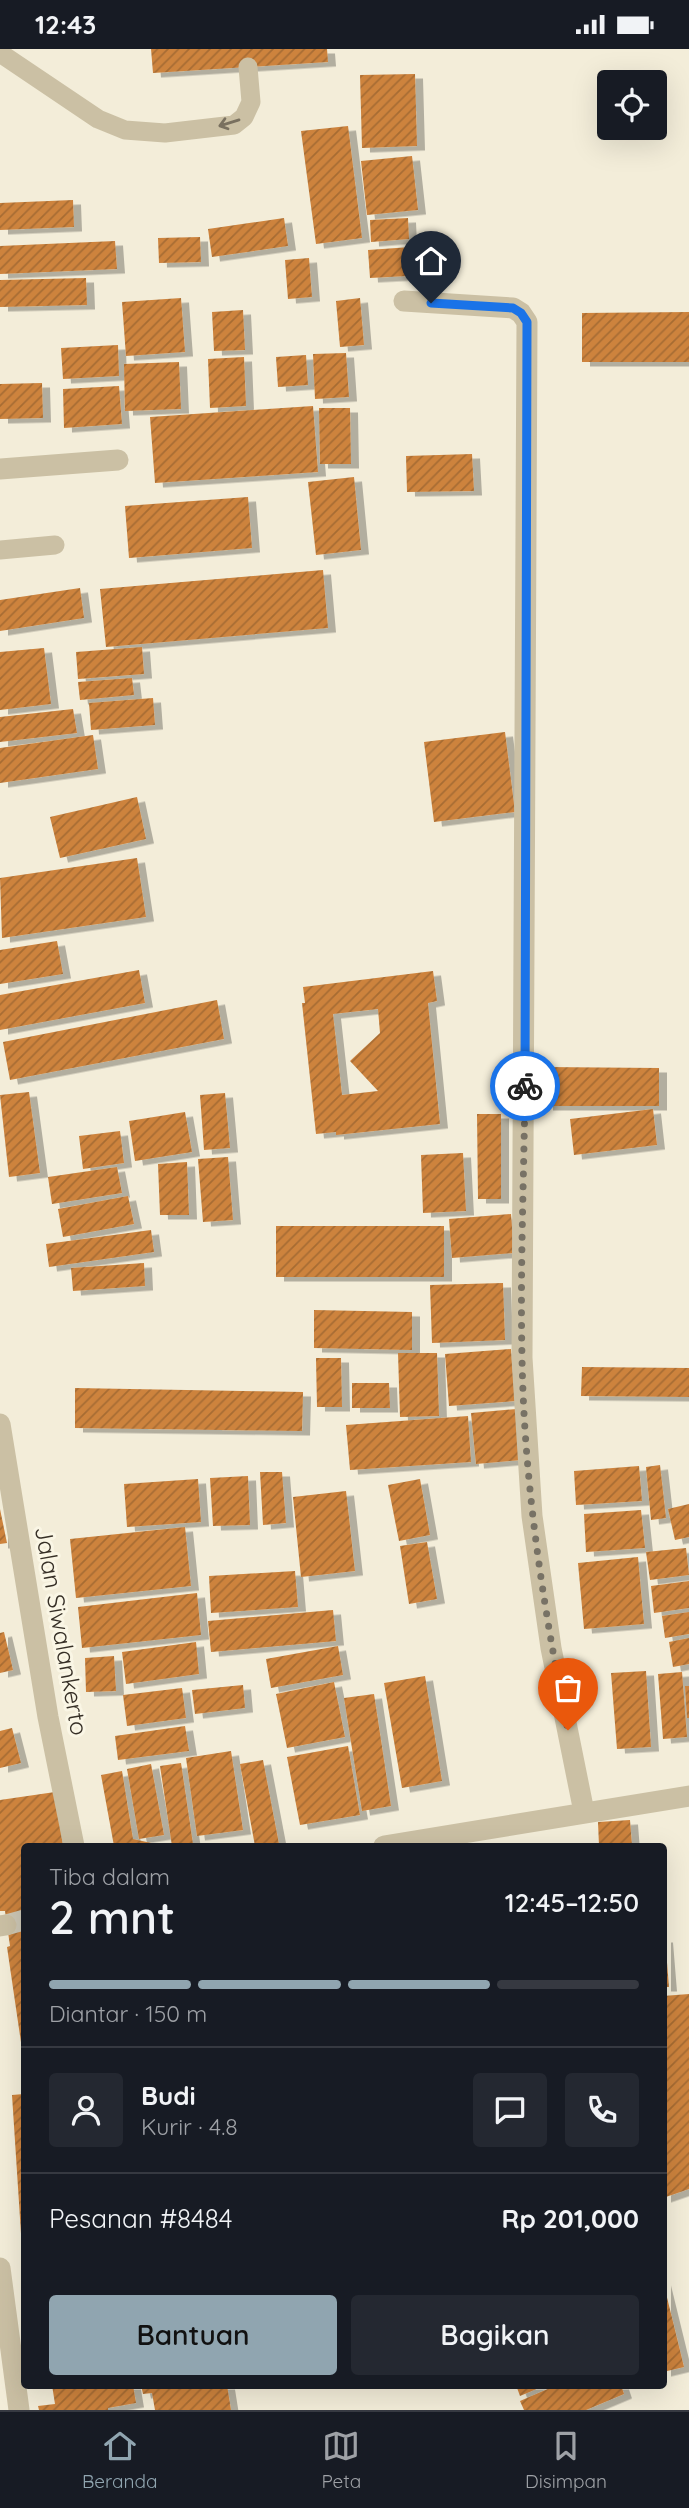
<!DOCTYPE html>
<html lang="id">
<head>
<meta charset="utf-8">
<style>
  :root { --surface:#171b24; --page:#242831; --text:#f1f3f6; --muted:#9ea1a6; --line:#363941; --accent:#90a5b0 }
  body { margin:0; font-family:Quicksand,sans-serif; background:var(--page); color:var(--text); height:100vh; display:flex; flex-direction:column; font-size:26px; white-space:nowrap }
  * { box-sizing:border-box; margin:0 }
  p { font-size:23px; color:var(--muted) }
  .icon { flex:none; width:38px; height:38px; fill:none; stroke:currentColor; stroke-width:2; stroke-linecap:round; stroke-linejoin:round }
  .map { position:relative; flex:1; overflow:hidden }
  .side { position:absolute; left:21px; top:1794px; width:646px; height:546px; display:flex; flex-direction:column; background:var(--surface); border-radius:7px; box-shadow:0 7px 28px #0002 }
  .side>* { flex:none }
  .tools { position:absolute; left:597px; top:21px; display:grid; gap:14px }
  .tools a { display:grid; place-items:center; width:70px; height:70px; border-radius:7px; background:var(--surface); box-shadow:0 7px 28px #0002; font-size:35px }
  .pin { position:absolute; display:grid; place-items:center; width:60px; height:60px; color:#fff; margin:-72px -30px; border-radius:50% 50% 50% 0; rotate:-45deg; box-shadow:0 0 7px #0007 }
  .pin .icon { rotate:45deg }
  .courier { position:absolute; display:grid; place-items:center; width:70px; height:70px; margin:-35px; border:5px solid #1a73e8; border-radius:50%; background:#fff; color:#222; box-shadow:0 2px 9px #0007 }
  .head em { font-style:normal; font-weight:600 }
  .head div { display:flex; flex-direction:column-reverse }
  .head { display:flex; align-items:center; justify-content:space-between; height:119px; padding:0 28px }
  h1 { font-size:46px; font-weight:600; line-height:52px }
  .bar { display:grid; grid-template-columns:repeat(4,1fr); gap:10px 7px; align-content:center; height:84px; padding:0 28px }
  .bar i { height:9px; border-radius:5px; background:var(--line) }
  .bar .selected { background:var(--accent) }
  .bar p { grid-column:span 4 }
  .line { display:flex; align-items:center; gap:18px; padding:0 28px; border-top:2px solid var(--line) }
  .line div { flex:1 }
  .round { display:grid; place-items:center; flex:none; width:74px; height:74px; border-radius:7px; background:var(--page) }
  .cta { display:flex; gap:14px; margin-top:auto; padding:14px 28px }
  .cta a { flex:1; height:80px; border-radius:7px; background:var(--accent); color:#111; font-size:28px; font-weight:600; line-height:80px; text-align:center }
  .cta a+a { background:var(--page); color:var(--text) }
  .status { display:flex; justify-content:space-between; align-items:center; height:49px; padding:0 35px; background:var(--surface); direction:ltr }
  .status svg { height:19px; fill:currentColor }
  .dock { display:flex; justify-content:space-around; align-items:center; height:98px; border-top:2px solid var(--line); background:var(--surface); font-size:19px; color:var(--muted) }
  .dock a { display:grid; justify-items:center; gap:4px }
  .dock .selected { color:var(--accent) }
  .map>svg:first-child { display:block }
</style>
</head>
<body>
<div class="status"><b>12:43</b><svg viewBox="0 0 49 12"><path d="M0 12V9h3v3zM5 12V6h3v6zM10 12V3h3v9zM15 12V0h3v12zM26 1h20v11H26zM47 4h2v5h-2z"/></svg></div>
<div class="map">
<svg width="689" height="2361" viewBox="0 0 689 2361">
  <defs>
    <pattern id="building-hatch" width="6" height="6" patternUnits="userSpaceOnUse" patternTransform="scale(1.75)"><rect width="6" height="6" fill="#cd833d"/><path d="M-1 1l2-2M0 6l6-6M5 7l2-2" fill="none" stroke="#a76c33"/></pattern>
    <filter id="shadow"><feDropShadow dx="8" dy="4.5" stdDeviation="0" flood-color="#0004"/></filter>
  </defs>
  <rect width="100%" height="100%" fill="#f3edd9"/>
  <path fill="url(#building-hatch)" fill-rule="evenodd" filter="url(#shadow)" d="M151,0H327L328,13L153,24Z
    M415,25L417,97L362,99L360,26Z
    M348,77L362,189L316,195L301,82Z
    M412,107L418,161L367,166L361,112Z
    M73,151L74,178L0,181V154Z
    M284,169L288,197L212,208L208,180Z
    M408,169L409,190L371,193L370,171Z
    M200,188L201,213L159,214L158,189Z
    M115,192L117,220L0,225V197Z
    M425,197L426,226L370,229L368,201Z
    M309,209L312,248L288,250L285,211Z
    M86,229L87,256L0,258V231Z
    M181,249L185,303L126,307L122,253Z
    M360,249L364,296L340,298L336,252Z
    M243,261L245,301L214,302L212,263Z
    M689,263V313H582V264Z
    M118,296L119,327L63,330L61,299Z
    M346,304L349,348L315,350L313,305Z
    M306,306L308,336L278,338L276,308Z
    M244,308L246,357L210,359L208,310Z
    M179,313L181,360L125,362L124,315Z
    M42,334L43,369L0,370V335Z
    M119,337L122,375L64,379L63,340Z
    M313,357L318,423L155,434L150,368Z
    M319,359H350L351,415H320Z
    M472,405L474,442L407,443L406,407Z
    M354,428L361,501L316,506L308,433Z
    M248,448L252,499L129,509L125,457Z
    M323,521L328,579L106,598L100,540Z
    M80,539L84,569L0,582V551Z
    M142,598L144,625L78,630L76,603Z
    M44,599L51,655L0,661V603Z
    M132,629L134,646L80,651L78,633Z
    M153,649L155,676L91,681L89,654Z
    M73,660L77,684L0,693V668Z
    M505,683L515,763L434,773L424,693Z
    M93,686L98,720L0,734V699Z
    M137,748L146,790L60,809L50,768Z
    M137,809L146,868L2,889L0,829Z
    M57,892L63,925L0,935V901Z
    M139,921L145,954L0,981V946Z
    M433,922L437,952L428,954L440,1075L336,1086V1083L316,1085L302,954H305L303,938ZM378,960L380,984L350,1012L378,1042L342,1046L333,965Z
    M217,951L224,990L10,1031L3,993Z
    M544,1018L659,1019V1057H545Z
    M29,1043L40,1124L9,1128L0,1046Z
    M225,1044L230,1099L204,1101L200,1046Z
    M653,1060L657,1096L574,1106L570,1070Z
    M185,1063L192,1103L135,1112L129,1072Z
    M477,1065H501V1150H478Z
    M120,1082L124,1114L83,1120L79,1087Z
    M463,1104L466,1162L423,1164L421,1106Z
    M228,1108L233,1171L203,1173L198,1110Z
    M187,1113L189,1166H160L158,1115Z
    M117,1118L122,1144L52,1155L48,1128Z
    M128,1147L134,1175L63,1188L58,1160Z
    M511,1165L514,1204L452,1209L449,1170Z
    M276,1177H444V1228H276Z
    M151,1181L154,1203L49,1218L46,1195Z
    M144,1214L145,1237L73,1242L71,1219Z
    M503,1234L505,1291L432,1294L430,1236Z
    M314,1261L412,1263V1301L314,1299Z
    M511,1300L515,1352L449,1357L445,1305Z
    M398,1304H437L439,1367L400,1368Z
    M316,1309H341L342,1358H317Z
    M582,1318L689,1319V1348L581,1347Z
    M352,1334H389L390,1359H352Z
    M75,1339L303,1343L302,1382L75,1379Z
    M517,1360L521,1411L476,1415L471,1364Z
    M468,1367L471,1413L350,1421L346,1376Z
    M660,1416L666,1469L651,1471L646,1418Z
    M639,1417L642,1452L576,1456L574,1422Z
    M260,1423H282L286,1474L263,1476Z
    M248,1427L250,1476L213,1477L210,1429Z
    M198,1430L201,1473L127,1478L124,1435Z
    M420,1430L430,1486L399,1492L388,1436Z
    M346,1442L355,1522L301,1528L293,1448Z
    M689,1455V1488L675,1491L668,1460Z
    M0,1460L7,1494L0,1495Z
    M641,1461L645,1499L586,1503L584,1465Z
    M185,1478L191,1537L76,1549L70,1490Z
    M427,1493L437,1550L409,1555L400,1497Z
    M686,1499L689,1526L650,1531L646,1503Z
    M638,1508L644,1575L584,1580L578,1514Z
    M295,1522L298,1558L211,1564L209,1527Z
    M689,1532V1559L654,1564L651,1537Z
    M197,1544L201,1586L82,1599L78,1558Z
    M333,1561L336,1592L211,1603L208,1572Z
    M689,1563V1585L665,1589L662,1567Z
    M4,1583L13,1621L0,1624V1584Z
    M689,1589V1615L673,1618L669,1593Z
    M196,1593L199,1625L126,1635L122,1603Z
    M338,1597L343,1626L271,1639L266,1610Z
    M114,1607L116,1642L86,1643L85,1609Z
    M646,1622L651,1698L617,1700L611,1624Z
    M682,1623L687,1688L663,1690L658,1625Z
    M425,1627L442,1732L402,1739L384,1634Z
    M334,1633L345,1688L287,1699L276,1645Z
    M243,1636L245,1659L195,1665L192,1641Z
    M685,1637H689V1669H687Z
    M182,1639L186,1669L127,1677L123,1646Z
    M374,1645L391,1757L362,1762L344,1649Z
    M185,1677L189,1702L118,1711L115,1687Z
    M12,1679L21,1714L0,1719V1682Z
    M348,1697L360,1766L300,1776L287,1708Z
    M231,1702L243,1781L197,1787L186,1709Z
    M263,1711L279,1795L255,1797L240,1715Z
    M181,1714L193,1795L172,1797L160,1717Z
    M151,1715L164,1786L139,1790L127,1720Z
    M122,1722L133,1790L165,1797H114L101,1726Z
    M55,1743L63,1797H24L23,2007L7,1898L10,1897L5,1862H0V1751Z
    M630,1771L632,1797H599L598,1773Z
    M663,1889H665L669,1938H663Z
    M689,1945V2140L663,2149V1947Z
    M24,2045V2200H22L12,2046Z
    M663,2232L684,2318L663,2323Z
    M52,2336H133L136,2354L108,2359V2361H39L38,2357L55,2355Z
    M141,2336H227L231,2361H155L152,2344L143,2345Z
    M516,2336H546L520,2347Z
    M557,2336H621L624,2345L586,2361H524L520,2352Z"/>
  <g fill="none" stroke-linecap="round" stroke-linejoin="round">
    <path stroke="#cdc7b5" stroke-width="21" stroke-dasharray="21 10" stroke-linecap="butt" d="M6,1876L24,1871"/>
    <path stroke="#cbc0a4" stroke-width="19" d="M0,4L98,70L125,81L165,84L234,76L244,68L251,53L248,18
      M0,501L55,496"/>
    <path stroke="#cbc0a4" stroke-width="21" d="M404,252L513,259L521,264L527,273L522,1309L532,1467L551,1599L584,1763
      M0,420L118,411
      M0,1375L48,1668L74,1797
      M384,1797L689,1747
      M0,1877L6,1876
      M0,2219L19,2361"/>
  </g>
  <defs><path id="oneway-shaft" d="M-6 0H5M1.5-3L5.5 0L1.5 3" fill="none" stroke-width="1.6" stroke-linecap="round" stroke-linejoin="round" transform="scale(1.75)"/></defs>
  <use stroke="#79705f" href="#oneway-shaft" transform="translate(229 74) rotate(163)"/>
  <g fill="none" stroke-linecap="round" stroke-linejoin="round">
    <path stroke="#787265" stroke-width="7" stroke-dasharray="0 12.6" d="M525,1037C524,1127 520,1218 522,1308C524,1433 543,1558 568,1681"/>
    <path stroke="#1a73e8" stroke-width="9" d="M431,254L513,259L521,264L527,273L525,1037"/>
  </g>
  <g text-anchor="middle" stroke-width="6" stroke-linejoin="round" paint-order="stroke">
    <g font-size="24" fill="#362f26" stroke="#faf6e5">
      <text transform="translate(61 1582) rotate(80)" y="8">Jalan Siwalankerto</text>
    </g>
  </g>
</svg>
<div class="tools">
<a><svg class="icon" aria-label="locate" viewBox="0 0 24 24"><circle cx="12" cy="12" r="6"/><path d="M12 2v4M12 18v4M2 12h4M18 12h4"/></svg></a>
</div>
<div class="pin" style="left:568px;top:1681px;background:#ea580c"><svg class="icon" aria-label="bag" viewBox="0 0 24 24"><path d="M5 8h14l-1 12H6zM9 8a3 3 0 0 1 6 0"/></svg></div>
<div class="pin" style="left:431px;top:254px;background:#1f2937"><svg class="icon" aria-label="home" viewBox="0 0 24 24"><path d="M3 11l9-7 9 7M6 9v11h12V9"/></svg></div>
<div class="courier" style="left:525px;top:1037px"><svg class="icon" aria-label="bike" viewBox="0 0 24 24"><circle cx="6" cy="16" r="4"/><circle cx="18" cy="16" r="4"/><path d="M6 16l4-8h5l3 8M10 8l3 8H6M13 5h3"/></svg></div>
<section class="side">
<div class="head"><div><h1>2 mnt</h1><p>Tiba dalam</p></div><em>12:45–12:50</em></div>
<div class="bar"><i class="selected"></i><i class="selected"></i><i class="selected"></i><i></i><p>Diantar · 150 m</p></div>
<div class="line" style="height:126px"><a class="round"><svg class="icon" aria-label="person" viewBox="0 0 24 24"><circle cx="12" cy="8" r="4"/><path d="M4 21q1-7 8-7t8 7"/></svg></a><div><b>Budi</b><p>Kurir · 4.8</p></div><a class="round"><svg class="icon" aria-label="chat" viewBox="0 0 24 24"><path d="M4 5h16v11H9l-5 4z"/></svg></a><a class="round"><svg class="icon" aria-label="phone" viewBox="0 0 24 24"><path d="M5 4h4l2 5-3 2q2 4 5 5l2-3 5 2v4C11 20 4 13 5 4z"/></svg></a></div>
<div class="line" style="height:91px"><div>Pesanan #8484</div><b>Rp 201,000</b></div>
<div class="cta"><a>Bantuan</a><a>Bagikan</a></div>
</section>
</div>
<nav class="dock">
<a class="selected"><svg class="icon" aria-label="home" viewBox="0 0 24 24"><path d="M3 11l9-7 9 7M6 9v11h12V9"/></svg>Beranda</a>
<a><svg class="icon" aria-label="map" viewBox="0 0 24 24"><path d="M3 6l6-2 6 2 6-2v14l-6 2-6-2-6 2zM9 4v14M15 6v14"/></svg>Peta</a>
<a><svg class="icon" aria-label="saved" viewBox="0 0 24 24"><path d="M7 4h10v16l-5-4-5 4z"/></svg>Disimpan</a>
</nav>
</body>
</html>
